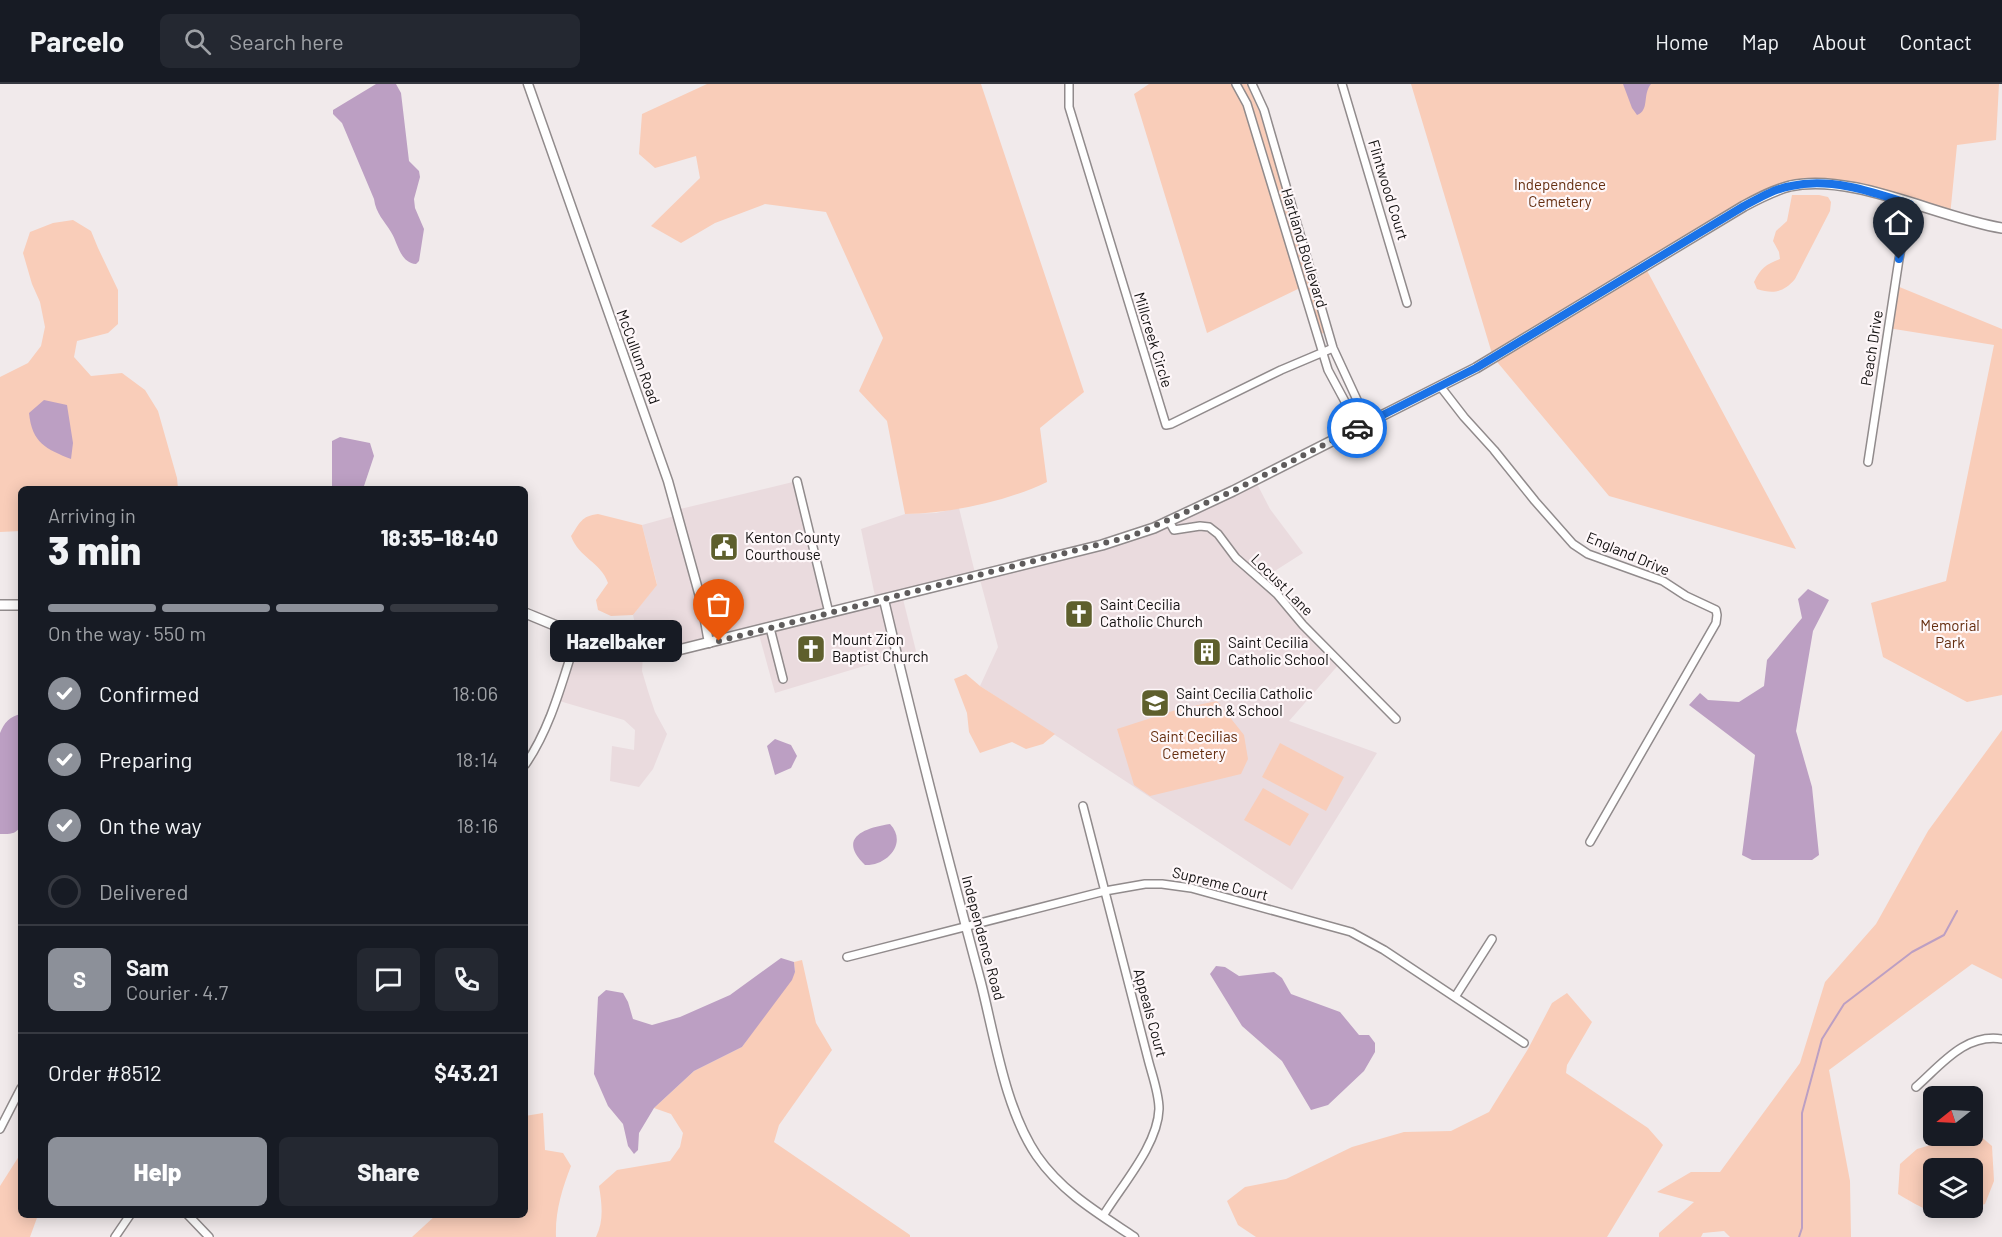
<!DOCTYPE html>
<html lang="en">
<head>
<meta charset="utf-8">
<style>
  :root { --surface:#171b24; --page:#242831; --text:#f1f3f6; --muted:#9ea1a6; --line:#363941; --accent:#8c9099 }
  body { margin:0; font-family:Barlow,sans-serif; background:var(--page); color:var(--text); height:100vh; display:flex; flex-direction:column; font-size:22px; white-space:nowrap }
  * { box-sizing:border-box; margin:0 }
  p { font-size:20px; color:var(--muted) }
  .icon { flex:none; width:33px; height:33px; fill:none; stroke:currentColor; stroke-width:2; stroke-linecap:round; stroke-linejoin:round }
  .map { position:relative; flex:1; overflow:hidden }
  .sheet { position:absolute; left:18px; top:402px; width:510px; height:732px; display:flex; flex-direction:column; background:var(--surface); border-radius:9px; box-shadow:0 3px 15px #0003 }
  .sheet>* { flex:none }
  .needle { width:39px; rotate:252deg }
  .tools { position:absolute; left:1923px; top:1002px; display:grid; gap:12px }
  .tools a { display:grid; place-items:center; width:60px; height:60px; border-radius:9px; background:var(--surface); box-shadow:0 3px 15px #0003; font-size:30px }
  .pin { position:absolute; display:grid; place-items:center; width:51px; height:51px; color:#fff; margin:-62px -26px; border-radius:50% 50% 50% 0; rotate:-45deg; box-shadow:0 0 6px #0007 }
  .pin .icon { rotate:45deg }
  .courier { position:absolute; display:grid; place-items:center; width:60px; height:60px; margin:-30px; border:4px solid #1a73e8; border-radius:50%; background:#fff; color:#222; box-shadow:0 2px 8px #0007 }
  .bubble { position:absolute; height:42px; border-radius:9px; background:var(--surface); box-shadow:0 3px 15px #0003; font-size:20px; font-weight:800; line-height:42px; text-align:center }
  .overview em { font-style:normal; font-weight:800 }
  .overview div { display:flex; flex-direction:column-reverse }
  .overview { display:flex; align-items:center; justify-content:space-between; height:102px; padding:0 30px }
  h1 { font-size:39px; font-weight:800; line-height:45px }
  .bar { display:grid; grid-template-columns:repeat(4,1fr); gap:9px 6px; align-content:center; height:72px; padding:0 30px }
  .bar i { height:8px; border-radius:4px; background:var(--line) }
  .bar .on { background:var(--accent) }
  .bar p { grid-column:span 4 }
  .line { display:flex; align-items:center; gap:15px; padding:0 30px; border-top:2px solid var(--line) }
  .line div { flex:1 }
  .round { display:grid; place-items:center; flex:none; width:63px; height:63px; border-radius:9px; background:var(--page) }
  ol { padding:0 30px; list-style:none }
  li { display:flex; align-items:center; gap:18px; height:66px }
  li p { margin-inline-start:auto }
  li .icon { padding:6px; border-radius:50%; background:var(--accent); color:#fff; stroke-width:4 }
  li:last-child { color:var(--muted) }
  li i { width:33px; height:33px; border:3px solid var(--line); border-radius:50% }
  .cta { display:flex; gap:12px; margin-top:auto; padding:12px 30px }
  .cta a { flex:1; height:69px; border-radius:9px; background:var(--accent); color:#fff; font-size:24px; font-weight:800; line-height:69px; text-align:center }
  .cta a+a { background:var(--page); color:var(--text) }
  header { display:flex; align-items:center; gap:36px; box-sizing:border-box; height:84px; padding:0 30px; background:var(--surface); border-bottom:2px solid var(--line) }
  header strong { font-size:28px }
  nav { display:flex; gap:33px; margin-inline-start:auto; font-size:21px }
  .search { width:420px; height:54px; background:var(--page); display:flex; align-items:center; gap:15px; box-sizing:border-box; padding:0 21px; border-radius:9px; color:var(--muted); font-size:22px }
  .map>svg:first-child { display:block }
</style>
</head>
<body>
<header>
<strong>Parcelo</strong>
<div class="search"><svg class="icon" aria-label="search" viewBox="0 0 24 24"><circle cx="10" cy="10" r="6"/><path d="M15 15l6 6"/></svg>Search here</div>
<nav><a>Home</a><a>Map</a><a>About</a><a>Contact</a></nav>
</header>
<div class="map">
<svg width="2002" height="1153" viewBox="0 0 2002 1153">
  <rect width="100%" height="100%" fill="#f1eaeb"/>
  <path fill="#eadbde" d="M1255,396L1270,425L1303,469L1262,495L1341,578L1289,637L1377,669L1292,806L980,602L998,563L979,492L1132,452Z
    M797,397L828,525L876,517L861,445L905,430L936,429L959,424L976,493L902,511L918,575L899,579L897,572L775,609L758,547L643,571L642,587L648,607L655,628L667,650L653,685L639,703L610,697L612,662L634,666L635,646L624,636L556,616L578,549L642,571L633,531L657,500L642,441L678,431L676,426Z"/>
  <path fill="#f9cdb9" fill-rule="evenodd" d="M707,0H981L1084,308L1040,344L1047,398C1005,418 952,429 905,430L887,337L859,307L883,254L826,128L765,120L715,139L681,159L651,142L700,94L696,72L655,84L639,70L642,30Z
    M1149,0H1236L1247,20L1302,203L1207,249L1134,10Z
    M1239,0H1247L1260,29L1325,245L1324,249L1320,250L1318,247L1258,42L1251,24Z
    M1411,0H1999L1996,56L1957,61L1950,132L1831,100L1781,105L1644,181L1796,465L1609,412L1493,273Z
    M1792,111H1819L1828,113L1831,118L1830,127L1795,195C1783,209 1773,210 1757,205L1754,198C1760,185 1766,180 1780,175L1779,168L1773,157L1776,147L1787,137Z
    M73,136L91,147L98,164L118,206V240L108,249L77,257L74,273L91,292L122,289L145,306L158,327L177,394L178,405H21V447L0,448V293L28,279L41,262L45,243L40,218L32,200L23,169L30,148L53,139Z
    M1897,202L2002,245V611L1967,618L1883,573L1871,519L1946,497L1994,261L1888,244Z
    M598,430L642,441L657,501L633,531L611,532L598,526L596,516L608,499C601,478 579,474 571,452C580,439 581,432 598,430Z
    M966,590L980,602L1055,650L1043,660L1026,665L1012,658L980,669L969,648L967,629L954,595Z
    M1217,617L1244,651L1248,675L1241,690L1150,712L1134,701L1117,645L1179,625Z
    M2002,646V895L1972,880L1829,986L1850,1097L1851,1153H1730L1724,1147L1703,1149L1701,1153H1659V1149L1694,1118L1657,1108L1691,1088H1720L1800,979L1825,898L1876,840L1928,747Z
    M1280,659L1344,693L1326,727L1262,693Z
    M1263,704L1309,730L1290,762L1244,736Z
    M802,876L816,939L832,966L779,1041L774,1058L910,1151V1153H596C604,1137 602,1120 599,1102L617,1086L670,1077L680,1063L683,1049L671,1030L654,1024L694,987L742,963L795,888L794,878Z
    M1567,909L1592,938L1567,981L1566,989L1648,1044L1663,1061L1607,1153H1256L1238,1141L1227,1117L1245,1103L1286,1095L1352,1063L1404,1048L1451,1047L1489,1028L1528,965L1552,919Z
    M543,1029L545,1066L563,1069L571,1082C562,1105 555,1128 556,1153H412L436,1131H525V1032Z
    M1979,1051L1992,1062L1994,1097L1985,1120C1941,1135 1937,1133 1898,1110L1900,1080L1917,1065L1951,1055ZM1934,1084H1972V1124H1934Z
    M21,1069V1131H38L30,1153H0V1102Z"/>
  <path fill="#bc9fc3" d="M376,0H396L401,9L409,77L419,87L420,93L414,115L415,124L424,145L419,177L416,180C400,179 398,159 391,148C384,136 376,130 374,115L342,39L333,30V26Z
    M1623,0H1651C1642,11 1650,26 1637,31L1632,24Z
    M44,316L67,321L73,359L71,375C46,365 32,359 29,329Z
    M340,353L370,359L374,372L363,405H334L332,403V357Z
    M1808,505L1829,516L1813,547L1796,647L1812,703L1819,771L1812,776H1752L1742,771L1755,671L1689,621L1700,609L1708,616L1739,618L1764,602L1767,576L1802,534L1798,515Z
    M21,630V741C16,751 10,750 0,750V649C4,639 10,632 21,630Z
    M775,655L791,661L797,672L791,684L775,691L767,662Z
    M890,740C908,759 887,782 865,781C837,754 864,744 890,740Z
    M781,874L794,878L795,888L792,896L742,963L694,987L654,1024L639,1049L638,1066L634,1070L628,1062L623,1040L608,1022L594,990L598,913L606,906L623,909L628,918L633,935L652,941L680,933L730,911Z
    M1216,882L1225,883L1239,892L1274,888L1282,894L1291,910L1340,928L1359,951H1369L1375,959V968L1364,987L1328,1021L1311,1026L1282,977L1242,942L1210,890Z"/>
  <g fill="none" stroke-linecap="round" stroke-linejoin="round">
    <path stroke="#bc9fc3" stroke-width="2" d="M1799,1153L1802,1144V1029L1822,955L1844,920L1912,868L1944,851L1957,827"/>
    <g stroke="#918b8c" stroke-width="10">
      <path id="minor" d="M1069,0V23L1166,341L1171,340L1281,286L1333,264
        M1236,0L1247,20L1328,286L1349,325L1358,329
        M1252,0L1264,26L1333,264L1358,318V329L1363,340
        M1342,0L1407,219
        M1440,302L1464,333L1494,366L1535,417L1573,460L1588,470L1663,497L1686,512L1716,526L1717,531L1716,539L1590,758
        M1868,378L1899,175L1910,120
        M797,397L829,529
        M1169,437L1174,446L1200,442L1209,443L1218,450L1236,474L1277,510L1303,541L1396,635
        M770,544L783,595
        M525,681C552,642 563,594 578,549
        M1083,722L1148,975C1152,991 1159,1009 1159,1025C1158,1061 1121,1102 1103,1132
        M847,873L1105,807L1145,800H1162L1191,804L1351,848L1384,866L1524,959
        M1455,913L1492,855
        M1916,1003C1941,981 1965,949 2002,955
        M0,1045L21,1004
        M188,1131L209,1153
        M115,1153L130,1131"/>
    </g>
    <g stroke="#918b8c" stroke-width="11">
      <path id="tertiary" d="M528,0L668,397L702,520L709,559
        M884,516C914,644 947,772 981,899C995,954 1005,1025 1037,1072C1062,1108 1098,1129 1134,1153"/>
    </g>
    <g stroke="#918b8c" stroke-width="12">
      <path id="secondary" d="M0,521H21
        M525,529C563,544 619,571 658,571L1102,461L1154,444L1233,407L1476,284L1744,122C1759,114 1774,106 1790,102C1852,88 1939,134 2002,144"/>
    </g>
    <use href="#minor" stroke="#fff" stroke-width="7"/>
    <use href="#tertiary" stroke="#fff" stroke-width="8"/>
    <use href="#secondary" stroke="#fff" stroke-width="9"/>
  </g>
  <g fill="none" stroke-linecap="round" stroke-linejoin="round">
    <path stroke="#5f5c5c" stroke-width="6" stroke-dasharray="0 10.8" d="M719,557L1132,452L1233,407L1357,344"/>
    <path stroke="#1a73e8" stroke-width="8" d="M1357,344L1476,284L1744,122C1759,114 1774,105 1791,102C1831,93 1873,108 1910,120L1899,175"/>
  </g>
  <defs>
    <g id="civic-square" transform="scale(1.5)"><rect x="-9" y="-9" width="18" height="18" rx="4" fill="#5e5f2d" stroke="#fef7f9"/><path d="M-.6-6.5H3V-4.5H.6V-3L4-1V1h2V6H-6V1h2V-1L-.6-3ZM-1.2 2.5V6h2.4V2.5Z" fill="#fff"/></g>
    <g id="church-square" transform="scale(1.5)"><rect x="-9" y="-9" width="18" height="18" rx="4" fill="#5e5f2d" stroke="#fef7f9"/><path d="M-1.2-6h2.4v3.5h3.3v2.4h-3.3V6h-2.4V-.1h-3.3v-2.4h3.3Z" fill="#fff"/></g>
    <g id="building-square" transform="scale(1.5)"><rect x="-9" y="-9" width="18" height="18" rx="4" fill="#5e5f2d" stroke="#fef7f9"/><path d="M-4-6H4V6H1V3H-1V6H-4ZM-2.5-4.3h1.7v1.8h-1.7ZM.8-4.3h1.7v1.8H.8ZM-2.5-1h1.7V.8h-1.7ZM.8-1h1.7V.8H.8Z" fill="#fff"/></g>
    <g id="school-square" transform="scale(1.5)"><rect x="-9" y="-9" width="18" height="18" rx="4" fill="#5e5f2d" stroke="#fef7f9"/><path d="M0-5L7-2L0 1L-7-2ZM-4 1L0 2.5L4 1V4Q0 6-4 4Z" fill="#fff"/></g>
  </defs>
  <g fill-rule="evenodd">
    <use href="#civic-square" x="724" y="463"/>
    <use href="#church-square" x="1079" y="530"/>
    <use href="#church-square" x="811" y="565"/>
    <use href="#building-square" x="1207" y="568"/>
    <use href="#school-square" x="1155" y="619"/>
  </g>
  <g text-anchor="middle" stroke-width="4.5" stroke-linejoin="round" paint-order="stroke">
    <g font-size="15" fill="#652e10" stroke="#fef7f9">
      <text x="1560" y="106">Independence<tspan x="1560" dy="17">Cemetery</tspan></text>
      <text x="1950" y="547">Memorial<tspan x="1950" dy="17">Park</tspan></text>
      <text x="1194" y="658">Saint Cecilias<tspan x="1194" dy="17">Cemetery</tspan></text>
    </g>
    <g font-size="15" fill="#110f0f" stroke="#fef7f9">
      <text transform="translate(1388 106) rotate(73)" y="5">Flintwood Court</text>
      <text transform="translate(1304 164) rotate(73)" y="5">Hartland Boulevard</text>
      <text transform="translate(1153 256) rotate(73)" y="5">Millcreek Circle</text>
      <text transform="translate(1872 264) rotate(-81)" y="5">Peach Drive</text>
      <text transform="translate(638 273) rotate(70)" y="5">McCullum Road</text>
      <text transform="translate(1628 470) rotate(23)" y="5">England Drive</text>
      <text transform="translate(1282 501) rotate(45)" y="5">Locust Lane</text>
      <text transform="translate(1220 800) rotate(14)" y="5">Supreme Court</text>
      <text transform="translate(983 854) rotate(75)" y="5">Independence Road</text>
      <text transform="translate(1150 929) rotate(75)" y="5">Appeals Court</text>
    </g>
    <g font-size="15" fill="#110f0f" stroke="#fef7f9" text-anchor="start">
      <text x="745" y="459">Kenton County<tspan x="745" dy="17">Courthouse</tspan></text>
      <text x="1100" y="526">Saint Cecilia<tspan x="1100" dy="17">Catholic Church</tspan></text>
      <text x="832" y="561">Mount Zion<tspan x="832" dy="17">Baptist Church</tspan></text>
      <text x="1228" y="564">Saint Cecilia<tspan x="1228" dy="17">Catholic School</tspan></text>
      <text x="1176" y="615">Saint Cecilia Catholic<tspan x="1176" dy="17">Church &amp; School</tspan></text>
    </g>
  </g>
</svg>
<div class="tools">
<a><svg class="needle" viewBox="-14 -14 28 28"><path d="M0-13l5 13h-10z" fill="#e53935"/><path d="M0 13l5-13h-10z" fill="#9ea1a6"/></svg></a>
<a><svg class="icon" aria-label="layers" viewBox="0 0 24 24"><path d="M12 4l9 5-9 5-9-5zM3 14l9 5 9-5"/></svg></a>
</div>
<div class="pin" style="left:719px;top:557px;background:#ea580c"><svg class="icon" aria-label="bag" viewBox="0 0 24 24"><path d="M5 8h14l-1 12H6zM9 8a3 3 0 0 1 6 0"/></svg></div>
<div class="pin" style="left:1899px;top:175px;background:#1f2937"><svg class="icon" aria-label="home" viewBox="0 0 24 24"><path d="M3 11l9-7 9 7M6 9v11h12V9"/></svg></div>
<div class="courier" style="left:1357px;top:344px"><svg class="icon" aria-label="car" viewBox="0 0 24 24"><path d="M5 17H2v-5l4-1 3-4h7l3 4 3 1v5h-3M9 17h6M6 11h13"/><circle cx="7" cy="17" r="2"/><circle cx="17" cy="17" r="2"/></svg></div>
<div class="bubble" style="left:550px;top:536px;width:132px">Hazelbaker</div>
<section class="sheet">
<div class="overview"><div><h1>3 min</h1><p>Arriving in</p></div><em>18:35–18:40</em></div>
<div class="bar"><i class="on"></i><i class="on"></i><i class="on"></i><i></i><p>On the way · 550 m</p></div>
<ol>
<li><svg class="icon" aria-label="check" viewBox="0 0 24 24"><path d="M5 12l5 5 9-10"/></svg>Confirmed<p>18:06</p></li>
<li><svg class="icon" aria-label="check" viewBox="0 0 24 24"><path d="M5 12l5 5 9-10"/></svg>Preparing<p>18:14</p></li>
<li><svg class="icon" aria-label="check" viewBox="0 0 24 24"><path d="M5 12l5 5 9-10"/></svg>On the way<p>18:16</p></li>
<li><i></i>Delivered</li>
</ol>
<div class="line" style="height:108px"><b class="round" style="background:var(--accent);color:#fff">S</b><div><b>Sam</b><p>Courier · 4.7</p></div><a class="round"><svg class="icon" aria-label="chat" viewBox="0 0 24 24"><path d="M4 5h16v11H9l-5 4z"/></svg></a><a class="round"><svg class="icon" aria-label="phone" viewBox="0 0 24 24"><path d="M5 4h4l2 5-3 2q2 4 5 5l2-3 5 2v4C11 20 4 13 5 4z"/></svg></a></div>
<div class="line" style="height:78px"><div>Order #8512</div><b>$43.21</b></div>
<div class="cta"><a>Help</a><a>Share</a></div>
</section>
</div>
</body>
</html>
